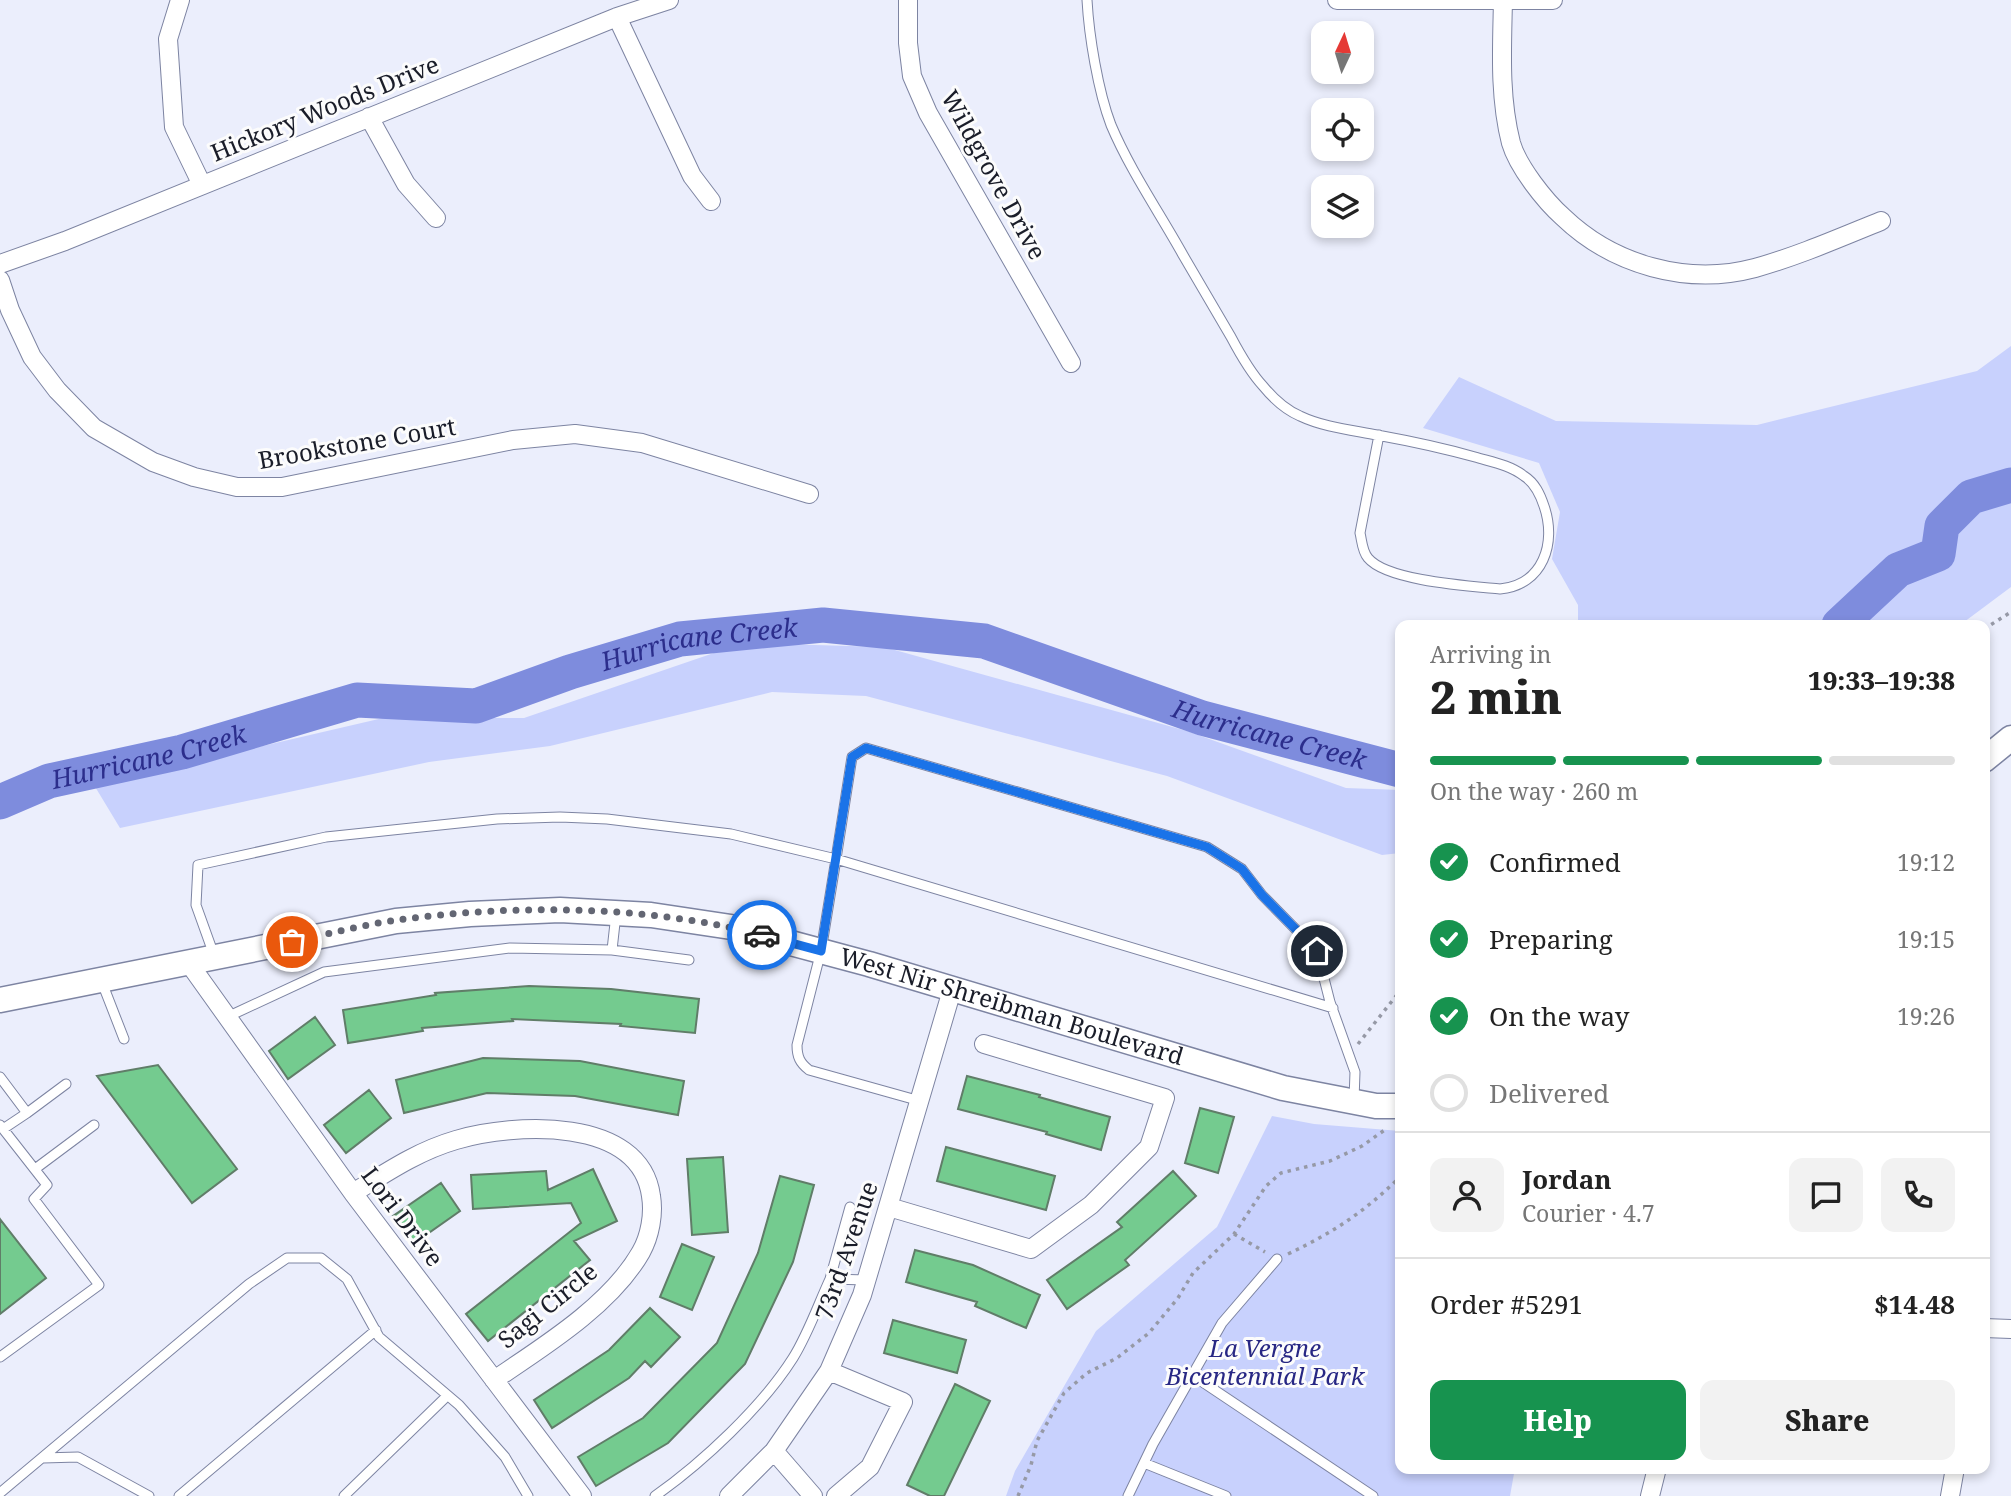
<!DOCTYPE html>
<html lang="en">
<head>
<meta charset="utf-8">
<style>
  :root { --surface:#fff; --page:#f2f2f2; --text:#222; --muted:#767676; --line:#e0e0e0; --accent:#17934f }
  body { margin:0; font-family:"Noto Serif",serif; background:var(--page); color:var(--text); height:100vh; display:flex; flex-direction:column; font-size:26px; white-space:nowrap }
  * { box-sizing:border-box; margin:0 }
  p { font-size:23px; color:var(--muted) }
  .icon { flex:none; width:38px; height:38px; fill:none; stroke:currentColor; stroke-width:2; stroke-linecap:round; stroke-linejoin:round }
  .map { position:relative; flex:1; overflow:hidden }
  .drawer { position:absolute; left:1395px; top:620px; width:595px; height:854px; display:flex; flex-direction:column; background:var(--surface); border-radius:14px; box-shadow:0 4px 10px #0003 }
  .drawer>* { flex:none }
  .needle { width:46px; rotate:4deg }
  .buttons { position:absolute; left:1311px; top:21px; display:grid; gap:14px }
  .buttons a { display:grid; place-items:center; width:63px; height:63px; border-radius:14px; background:var(--surface); box-shadow:0 4px 10px #0003; font-size:35px }
  .pin { position:absolute; display:grid; place-items:center; width:60px; height:60px; color:#fff; margin:-30px; border:4px solid #fff; border-radius:50%; box-shadow:0 2px 7px #0007 }
  .courier { position:absolute; display:grid; place-items:center; width:70px; height:70px; margin:-35px; border:5px solid #1a73e8; border-radius:50%; background:#fff; color:#222; box-shadow:0 2px 9px #0007 }
  .headline em { font-style:normal; font-weight:800 }
  .headline div { display:flex; flex-direction:column-reverse }
  .headline { display:flex; align-items:center; justify-content:space-between; height:119px; padding:0 35px }
  h1 { font-size:46px; font-weight:800; line-height:52px }
  .bar { display:grid; grid-template-columns:repeat(4,1fr); gap:10px 7px; align-content:center; height:84px; padding:0 35px }
  .bar i { height:9px; border-radius:5px; background:var(--line) }
  .bar .selected { background:var(--accent) }
  .bar p { grid-column:span 4 }
  .line { display:flex; align-items:center; gap:18px; padding:0 35px; border-top:2px solid var(--line) }
  .line div { flex:1 }
  .round { display:grid; place-items:center; flex:none; width:74px; height:74px; border-radius:14px; background:var(--page) }
  ol { padding:0 35px; list-style:none }
  li { display:flex; align-items:center; gap:21px; height:77px }
  li p { margin-inline-start:auto }
  li .icon { padding:7px; border-radius:50%; background:var(--accent); color:#fff; stroke-width:4 }
  li:last-child { color:var(--muted) }
  li i { width:38px; height:38px; border:4px solid var(--line); border-radius:50% }
  .button { display:flex; gap:14px; margin-top:auto; padding:14px 35px }
  .button a { flex:1; height:80px; border-radius:14px; background:var(--accent); color:#fff; font-size:28px; font-weight:800; line-height:80px; text-align:center }
  .button a+a { background:var(--page); color:var(--text) }
  .map>svg:first-child { display:block }
</style>
</head>
<body>
<div class="map">
<svg width="2011" height="1496" viewBox="0 0 2011 1496">
  <rect width="100%" height="100%" fill="#ebeefc"/>
  <path fill="#c8d1fd" d="M2011,346V587L1960,625H1578V605L1552,559L1560,512L1539,463L1423,428L1459,377L1556,421L1757,425L1977,371Z
    M743,643L884,647L1187,731L1346,788L1400,790V853L1382,855L1167,776L866,696L772,692L550,746L429,762L120,828L94,785L383,718H524Z
    M1272,1116L1314,1124L1400,1131V1468H1515L1510,1496H1006L1015,1471L1096,1331L1217,1227Z"/>
  <g fill="none" stroke-linecap="round" stroke-linejoin="round">
    <g stroke="#7e8cdd" stroke-width="35">
      <path d="M1839,625L1898,570L1938,554L1942,526L1971,497L2011,485"/>
      <path id="s1" d="M0,802L49,781L182,752L357,700L476,706L570,672L680,639L823,625L984,641L1202,718L1400,770"/>
    </g>
  </g>
  <path fill="#74cb8f" stroke="#607d68" stroke-width="2" d="M529,986L611,989L699,999L695,1033L620,1026L621,1024L512,1019L513,1021L422,1028L423,1031L348,1043L343,1010L436,995L435,993Z
    M315,1017L335,1045L288,1079L269,1051Z
    M483,1058L580,1061L684,1081L678,1115L575,1096L487,1093L404,1113L396,1080Z
    M158,1065L237,1169L192,1203L97,1076Z
    M967,1076L1040,1095L1039,1097L1110,1117L1101,1150L1046,1134L1047,1132L958,1109Z
    M369,1090L391,1118L346,1153L324,1125Z
    M1200,1108L1234,1117L1218,1173L1185,1163Z
    M946,1147L1055,1176L1046,1210L937,1181Z
    M723,1157L728,1232L692,1235L687,1159Z
    M593,1169L617,1221L574,1241L590,1260L488,1341L466,1314L581,1223L571,1203L473,1209L471,1175L546,1171L548,1190Z
    M1173,1171L1196,1196L1125,1260L1129,1265L1067,1309L1047,1280L1122,1227L1117,1222Z
    M780,1176L814,1185L793,1262L745,1364L668,1443L596,1486L578,1457L643,1418L717,1343L758,1253Z
    M441,1183L460,1211L413,1244L393,1216Z
    M0,1219L46,1278L0,1314Z
    M682,1244L714,1257L692,1310L660,1297Z
    M915,1250L973,1265L1040,1295L1026,1328L975,1306L977,1302L906,1282Z
    M650,1308L680,1337L651,1367L645,1361L629,1378L552,1428L534,1400L609,1350Z
    M893,1320L966,1340L957,1373L884,1353Z
    M955,1384L990,1401L944,1496H930L907,1485Z"/>
  <g fill="none" stroke-linecap="round" stroke-linejoin="round">
    <g stroke="#7d84a2" stroke-width="11">
      <path id="service" d="M1087,0C1089,36 1098,91 1111,125C1130,170 1159,212 1183,255C1199,282 1215,310 1231,337C1240,354 1250,372 1263,386C1272,397 1286,410 1300,416C1323,427 1351,430 1377,435C1410,441 1443,448 1475,457C1492,462 1510,465 1524,476C1535,483 1540,494 1544,506C1557,543 1543,585 1500,589C1470,586 1387,581 1368,558C1362,551 1362,541 1360,533L1379,435
        M612,950L689,960
        M214,955L196,905L198,865L326,837L497,819L560,817L607,819L731,834L836,859L821,951L797,1045C797,1057 800,1063 809,1070L920,1101
        M101,980L124,1039
        M1333,1008L836,859L852,757L866,748L1207,847L1242,869L1262,895L1317,951L1330,1002L1355,1072L1354,1100
        M227,1017L324,972L510,948L612,950L616,914
        M0,1077L27,1113L3,1129
        M27,1113L66,1084
        M0,1125L47,1185L34,1199L99,1285L0,1357
        M35,1169L94,1125
        M830,1279L850,1207
        M1192,1375L1373,1496
        M43,1458L78,1457L149,1496
        M1144,1463L1226,1496
        M0,1493L249,1284L287,1258H321L347,1279L379,1337L459,1405L505,1457L528,1496
        M179,1496L376,1330
        M344,1496L447,1396
        M655,1496C702,1463 762,1407 793,1358C808,1334 818,1305 830,1279L867,1280
        M1128,1496L1153,1444L1222,1323L1277,1259"/>
    </g>
    <g stroke="#7d84a2" stroke-width="20">
      <path id="minor" d="M180,0L168,39L174,127L202,185
        M908,0V43L912,76L928,113L1071,363
        M1337,0H1553
        M1503,0C1502,48 1499,96 1511,143C1518,167 1545,201 1563,217C1613,265 1687,286 1755,268C1798,256 1839,238 1881,221
        M617,17L692,176L711,201
        M369,117L406,184L436,218
        M0,264L65,241L617,17L669,0
        M0,280L10,310L32,357L57,390L94,428L153,462L194,477L237,487H282L513,440L575,434L642,443L809,494
        M188,962L353,1193L582,1496
        M353,1193C387,1172 418,1151 456,1140C514,1123 640,1116 651,1196C654,1214 650,1236 641,1252C611,1305 543,1347 494,1380
        M889,1207L1031,1249L1091,1205L1149,1147L1165,1098L984,1044
        M1984,1328L2011,1329
        M829,1371L903,1402L870,1467L836,1496
        M774,1451L813,1496
        M729,1496L774,1451L829,1371L862,1295L952,990
        M1650,1496L1657,1468
        M1950,1496L1955,1468"/>
    </g>
    <g stroke="#7d84a2" stroke-width="27">
      <g id="secondary">
        <path d="M1984,760L2011,738"/>
        <path id="s2" d="M0,1000L396,921L470,914L560,910L651,915L731,927L869,964L1283,1088L1376,1106H1400"/>
      </g>
    </g>
    <path stroke="#9699a6" stroke-width="3.5" stroke-dasharray="3.5 5" stroke-linecap="butt" d="M1984,629L2011,612
      M1358,1044L1400,991
      M1234,1234L1265,1252
      M1288,1254C1334,1232 1363,1213 1400,1177
      M1018,1496L1031,1465L1037,1441L1064,1393L1087,1373L1117,1358L1149,1333L1178,1298L1193,1273L1234,1234L1266,1186L1281,1173L1330,1161L1362,1146L1386,1129"/>
    <use href="#service" stroke="#fff" stroke-width="9"/>
    <use href="#minor" stroke="#fff" stroke-width="18"/>
    <use href="#secondary" stroke="#fff" stroke-width="24"/>
  </g>
  <g fill="none" stroke-linecap="round" stroke-linejoin="round">
    <path stroke="#636673" stroke-width="7" stroke-dasharray="0 12.6" d="M292,942C327,934 362,925 397,920C515,904 646,905 762,935"/>
    <path stroke="#1a73e8" stroke-width="9" d="M762,935L821,951L852,757L866,748L1207,847L1242,869L1262,895L1317,951"/>
  </g>
  <g text-anchor="middle" stroke-width="6" stroke-linejoin="round" paint-order="stroke">
    <g font-size="24" fill="#1a1d29" stroke="#fcfcfc">
      <text transform="translate(325 109) rotate(-22)" y="8">Hickory Woods Drive</text>
      <text transform="translate(993 175) rotate(61)" y="8">Wildgrove Drive</text>
      <text transform="translate(357 444) rotate(-10)" y="8">Brookstone Court</text>
      <text dy="8" stroke="none"><textPath href="#s2" startOffset="1032">West Nir Shreibman Boulevard</textPath></text>
      <text transform="translate(402 1217) rotate(53)" y="8">Lori Drive</text>
      <text transform="translate(847 1251) rotate(-71)" y="8">73rd Avenue</text>
      <text transform="translate(548 1306) rotate(-39)" y="8">Sagi Circle</text>
    </g>
    <g font-size="24" font-style="italic" fill="#272784" stroke="#fcfcfc">
      <text x="1265" y="1357">La Vergne<tspan x="1265" dy="28">Bicentennial Park</tspan></text>
    </g>
    <g font-size="26" font-style="italic" fill="#2c2e8c" stroke="#fcfcfc">
      <text dy="9" stroke="none"><textPath href="#s1" startOffset="724">Hurricane Creek</textPath></text>
      <text dy="9" stroke="none"><textPath href="#s1" startOffset="1312">Hurricane Creek</textPath></text>
      <text dy="9" stroke="none"><textPath href="#s1" startOffset="156">Hurricane Creek</textPath></text>
    </g>
  </g>
</svg>
<div class="buttons">
<a><svg class="needle" viewBox="-14 -14 28 28"><path d="M0-13l5 13h-10z" fill="#e53935"/><path d="M0 13l5-13h-10z" fill="#767676"/></svg></a>
<a><svg class="icon" aria-label="locate" viewBox="0 0 24 24"><circle cx="12" cy="12" r="6"/><path d="M12 2v4M12 18v4M2 12h4M18 12h4"/></svg></a>
<a><svg class="icon" aria-label="layers" viewBox="0 0 24 24"><path d="M12 4l9 5-9 5-9-5zM3 14l9 5 9-5"/></svg></a>
</div>
<div class="pin" style="left:292px;top:942px;background:#ea580c"><svg class="icon" aria-label="bag" viewBox="0 0 24 24"><path d="M5 8h14l-1 12H6zM9 8a3 3 0 0 1 6 0"/></svg></div>
<div class="pin" style="left:1317px;top:951px;background:#1f2937"><svg class="icon" aria-label="home" viewBox="0 0 24 24"><path d="M3 11l9-7 9 7M6 9v11h12V9"/></svg></div>
<div class="courier" style="left:762px;top:935px"><svg class="icon" aria-label="car" viewBox="0 0 24 24"><path d="M5 17H2v-5l4-1 3-4h7l3 4 3 1v5h-3M9 17h6M6 11h13"/><circle cx="7" cy="17" r="2"/><circle cx="17" cy="17" r="2"/></svg></div>
<section class="drawer">
<div class="headline"><div><h1>2 min</h1><p>Arriving in</p></div><em>19:33–19:38</em></div>
<div class="bar"><i class="selected"></i><i class="selected"></i><i class="selected"></i><i></i><p>On the way · 260 m</p></div>
<ol>
<li><svg class="icon" aria-label="check" viewBox="0 0 24 24"><path d="M5 12l5 5 9-10"/></svg>Confirmed<p>19:12</p></li>
<li><svg class="icon" aria-label="check" viewBox="0 0 24 24"><path d="M5 12l5 5 9-10"/></svg>Preparing<p>19:15</p></li>
<li><svg class="icon" aria-label="check" viewBox="0 0 24 24"><path d="M5 12l5 5 9-10"/></svg>On the way<p>19:26</p></li>
<li><i></i>Delivered</li>
</ol>
<div class="line" style="height:126px"><a class="round"><svg class="icon" aria-label="person" viewBox="0 0 24 24"><circle cx="12" cy="8" r="4"/><path d="M4 21q1-7 8-7t8 7"/></svg></a><div><b>Jordan</b><p>Courier · 4.7</p></div><a class="round"><svg class="icon" aria-label="chat" viewBox="0 0 24 24"><path d="M4 5h16v11H9l-5 4z"/></svg></a><a class="round"><svg class="icon" aria-label="phone" viewBox="0 0 24 24"><path d="M5 4h4l2 5-3 2q2 4 5 5l2-3 5 2v4C11 20 4 13 5 4z"/></svg></a></div>
<div class="line" style="height:91px"><div>Order #5291</div><b>$14.48</b></div>
<div class="button"><a>Help</a><a>Share</a></div>
</section>
</div>
</body>
</html>
